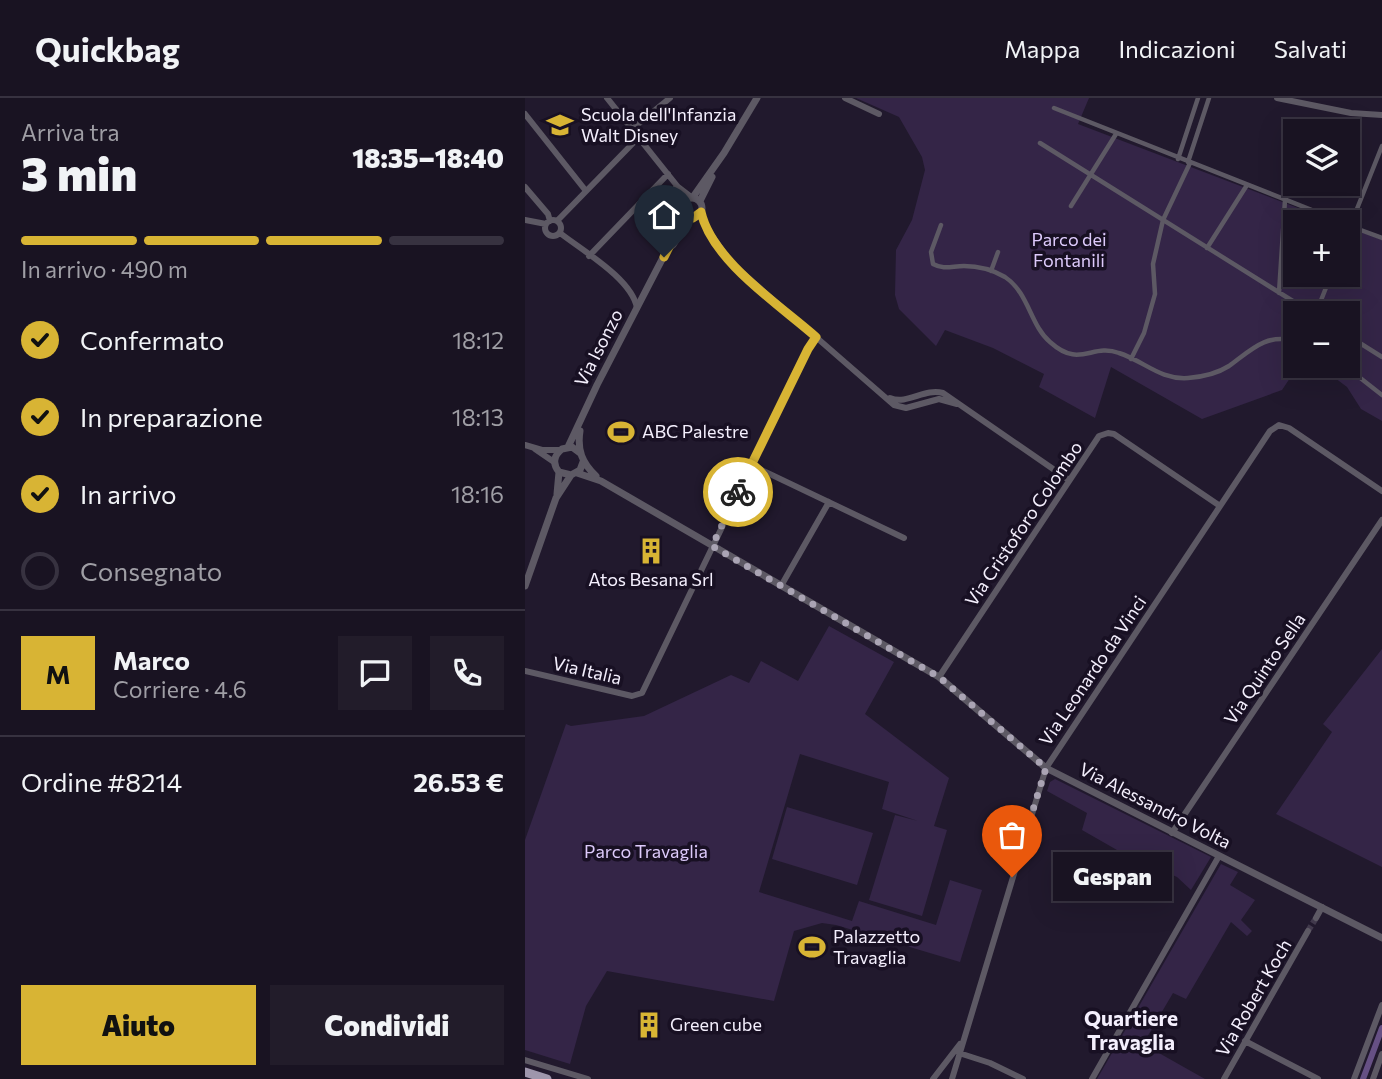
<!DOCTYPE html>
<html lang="it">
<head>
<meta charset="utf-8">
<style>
  :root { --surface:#191322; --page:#221c2a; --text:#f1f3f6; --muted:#9f9ea5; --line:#373240; --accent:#d8b434 }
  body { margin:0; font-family:Commissioner,sans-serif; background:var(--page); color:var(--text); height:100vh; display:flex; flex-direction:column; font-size:26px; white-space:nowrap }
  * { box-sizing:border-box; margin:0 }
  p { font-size:23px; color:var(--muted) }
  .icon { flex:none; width:38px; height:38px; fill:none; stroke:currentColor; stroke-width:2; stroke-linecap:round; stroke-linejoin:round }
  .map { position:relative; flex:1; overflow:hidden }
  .panel { display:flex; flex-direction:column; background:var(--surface); width:525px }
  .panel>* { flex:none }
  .buttons { position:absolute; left:758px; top:21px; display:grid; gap:14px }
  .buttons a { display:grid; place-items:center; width:77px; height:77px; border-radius:0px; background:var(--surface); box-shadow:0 7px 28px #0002,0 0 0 2px var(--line); font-size:35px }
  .pin { position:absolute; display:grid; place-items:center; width:60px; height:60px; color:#fff; margin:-72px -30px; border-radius:50% 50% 50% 0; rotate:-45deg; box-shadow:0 0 7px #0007 }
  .pin .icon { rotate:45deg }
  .courier { position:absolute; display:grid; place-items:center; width:70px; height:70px; margin:-35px; border:5px solid #d8b434; border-radius:50%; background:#fff; color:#222; box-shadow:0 2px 9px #0007 }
  .bubble { position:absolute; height:49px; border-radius:0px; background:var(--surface); box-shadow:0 7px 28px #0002,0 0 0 2px var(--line); font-size:23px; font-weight:800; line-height:49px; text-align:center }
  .summary em { font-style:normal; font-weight:800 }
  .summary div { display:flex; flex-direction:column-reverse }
  .summary { display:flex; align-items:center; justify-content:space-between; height:119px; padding:0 21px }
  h1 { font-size:46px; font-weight:800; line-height:52px }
  .bar { display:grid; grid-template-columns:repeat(4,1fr); gap:10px 7px; align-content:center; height:84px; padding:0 21px }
  .bar i { height:9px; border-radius:5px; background:var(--line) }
  .bar .current { background:var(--accent) }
  .bar p { grid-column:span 4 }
  .line { display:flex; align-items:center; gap:18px; padding:0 21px; border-top:2px solid var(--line) }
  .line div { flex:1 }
  .round { display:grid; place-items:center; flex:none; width:74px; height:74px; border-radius:0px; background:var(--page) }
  ol { padding:0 21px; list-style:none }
  li { display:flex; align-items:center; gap:21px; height:77px }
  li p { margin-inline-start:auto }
  li .icon { padding:7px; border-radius:50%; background:var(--accent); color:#111; stroke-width:4 }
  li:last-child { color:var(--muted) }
  li i { width:38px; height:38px; border:4px solid var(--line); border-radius:50% }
  .action { display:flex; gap:14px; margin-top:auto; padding:14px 21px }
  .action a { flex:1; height:80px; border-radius:0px; background:var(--accent); color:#111; font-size:28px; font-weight:800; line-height:80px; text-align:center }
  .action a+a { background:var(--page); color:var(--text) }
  header { display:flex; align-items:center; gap:42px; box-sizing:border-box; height:98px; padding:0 35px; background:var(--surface); border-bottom:2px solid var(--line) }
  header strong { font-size:33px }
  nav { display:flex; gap:38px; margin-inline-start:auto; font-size:24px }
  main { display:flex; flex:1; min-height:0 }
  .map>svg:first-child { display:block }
</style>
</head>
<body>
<header>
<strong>Quickbag</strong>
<nav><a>Mappa</a><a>Indicazioni</a><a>Salvati</a></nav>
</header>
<main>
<section class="panel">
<div class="summary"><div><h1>3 min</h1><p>Arriva tra</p></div><em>18:35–18:40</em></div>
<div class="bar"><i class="current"></i><i class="current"></i><i class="current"></i><i></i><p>In arrivo · 490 m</p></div>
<ol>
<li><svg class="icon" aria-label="check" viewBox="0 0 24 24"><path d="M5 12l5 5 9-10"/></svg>Confermato<p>18:12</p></li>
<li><svg class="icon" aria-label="check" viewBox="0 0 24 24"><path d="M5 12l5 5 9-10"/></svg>In preparazione<p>18:13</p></li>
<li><svg class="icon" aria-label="check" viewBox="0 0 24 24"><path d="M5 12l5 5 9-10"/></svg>In arrivo<p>18:16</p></li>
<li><i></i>Consegnato</li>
</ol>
<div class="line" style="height:126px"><b class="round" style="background:var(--accent);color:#111">M</b><div><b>Marco</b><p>Corriere · 4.6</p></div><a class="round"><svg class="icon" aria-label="chat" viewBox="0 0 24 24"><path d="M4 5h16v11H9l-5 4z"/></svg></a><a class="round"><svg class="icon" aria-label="phone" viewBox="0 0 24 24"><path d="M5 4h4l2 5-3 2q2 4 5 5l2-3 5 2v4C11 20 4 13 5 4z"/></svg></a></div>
<div class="line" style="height:91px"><div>Ordine #8214</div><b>26.53 €</b></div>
<div class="action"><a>Aiuto</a><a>Condividi</a></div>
</section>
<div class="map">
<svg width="857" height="981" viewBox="0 0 857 981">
  <rect width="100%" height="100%" fill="#21192d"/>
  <path fill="#342547" d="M331,0H564L553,26L810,124H770V177H822L823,129L857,142V323L836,311L822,289L794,268H822V215H770V268H773L757,292L677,321L586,269L570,320L514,289L519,276L468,250L420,232L411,248L374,211L370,197L371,152L387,122L400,72L397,59L374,19Z
    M304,528L369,564L340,616L424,680L409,728L422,732L397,818L344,802L370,717L393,723L357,711L364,684L275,656L234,794L327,823L334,803L411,827L425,782L457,792L435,864L311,827L297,825L269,833L249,903L82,873L61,908L45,966L0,952V742L41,626L46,628L119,618L206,577L224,585L236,563L273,583Z
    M857,551V769L751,716L807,634L798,626Z
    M530,681L686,759L666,792L652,779L592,752L557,732L562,715L522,693L525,684Z
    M262,709L348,735L332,787L247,761Z
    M696,766L713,774L705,787L730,802L716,822L727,833L722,838L706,824L661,901L648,895L618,946L680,981H572Z"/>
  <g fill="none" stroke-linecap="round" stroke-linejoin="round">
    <path stroke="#665084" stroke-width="6" d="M838,981L857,930"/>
    <path stroke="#41394c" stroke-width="6" stroke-dasharray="6 3" stroke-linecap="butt" d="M783,833L791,820"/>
    <path stroke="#5d5964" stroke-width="4.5" d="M529,10L817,124
      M515,45L787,215
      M653,61L673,0
      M663,64L684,0
      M546,108L591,36
      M416,127L406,154L408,166C419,172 427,168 439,168C453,168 468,172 480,179C504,195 505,227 525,244C555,271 566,245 594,255C619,263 635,282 663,280C676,279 693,275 704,268C726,252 741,235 770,243
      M822,127L857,140
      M822,136L857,48
      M682,150L722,87
      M466,173L473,154
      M754,195L760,102
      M791,215L806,177
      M822,237L857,259
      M606,261L619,235L630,196L628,166L638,122L665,65
      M820,268L857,297"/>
    <path stroke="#5d5964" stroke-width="6" d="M82,0L153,89L166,99
      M320,0L354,16
      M752,0L826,15L857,17
      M0,16L61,93
      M107,31L145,0
      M0,89L23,116L25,123
      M151,89L157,106
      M176,114L180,128L207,166L369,307L381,310L414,301L432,306
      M20 130a8 8 0 1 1 16 0a8 8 0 1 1-16 0Z
      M0,122L21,126
      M32,123L114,39
      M35,135C58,153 107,181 112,210
      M64,158L143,76
      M365,300C383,307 399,290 418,295L544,382
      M0,347L17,352H35
      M10,351L29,364
      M226,367L379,440
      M256,488L304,404
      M0,573L107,598L117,595L283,251L291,239
      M414,579L574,338L583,335L589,336L695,408
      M647,735L857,422
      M791,820L797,809
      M720,943L793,981
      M434,955L465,965L498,981
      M0,962L63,981
      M408,981L435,946
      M427,981L521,670L745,333L754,327L764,330L857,393
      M567,981L694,758
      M699,981L783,833
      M829,981L857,907
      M848,981L857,956"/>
    <path stroke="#5d5964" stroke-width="7" d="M168,99L199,55L232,0
      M157 110a10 10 0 1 1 20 0a10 10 0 1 1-20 0Z
      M175,103L187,79
      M148,147L165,120
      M55,333C52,352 57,365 71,378
      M43,349L72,287L160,117
      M55,355L47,349L37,351C29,357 27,366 34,374L46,377L55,372L58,364
      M52,375L76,383L414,579L521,670L857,840
      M32,396L34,374
      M0,488L31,400L46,377"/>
    <path stroke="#9e96ac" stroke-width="9" d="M0,974L22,981"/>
  </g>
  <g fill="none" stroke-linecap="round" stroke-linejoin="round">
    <path stroke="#aaa4b4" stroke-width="7" stroke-dasharray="0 12.6" d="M213,394L187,448L414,579L521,670L487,779"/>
    <path stroke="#d8b434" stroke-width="9" d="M139,159L160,117L168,120L176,114C187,163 255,207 291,239L283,251L213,394"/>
  </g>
  <defs>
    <g id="school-bare" transform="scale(2.1)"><path d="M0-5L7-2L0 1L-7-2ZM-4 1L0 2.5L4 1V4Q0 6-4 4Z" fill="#d8b434" stroke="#181023" stroke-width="2.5" paint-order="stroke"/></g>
    <g id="stadium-bare" transform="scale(2.1)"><path d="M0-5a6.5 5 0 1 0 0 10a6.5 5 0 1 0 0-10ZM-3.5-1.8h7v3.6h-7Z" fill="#d8b434" stroke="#181023" stroke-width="2.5" paint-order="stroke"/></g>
    <g id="building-bare" transform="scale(2.1)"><path d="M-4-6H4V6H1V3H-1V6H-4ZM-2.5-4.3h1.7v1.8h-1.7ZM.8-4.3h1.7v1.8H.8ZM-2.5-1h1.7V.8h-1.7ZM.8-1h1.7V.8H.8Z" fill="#d8b434" stroke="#181023" stroke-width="2.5" paint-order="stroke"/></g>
  </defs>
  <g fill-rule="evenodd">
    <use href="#school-bare" x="35" y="27"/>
    <use href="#stadium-bare" x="96" y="334"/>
    <use href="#building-bare" x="126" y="453"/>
    <use href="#stadium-bare" x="287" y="849"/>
    <use href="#building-bare" x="124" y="927"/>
  </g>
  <g text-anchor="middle" stroke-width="7" stroke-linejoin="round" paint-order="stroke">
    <g font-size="18" fill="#f4effd" stroke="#181023" text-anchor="start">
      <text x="56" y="23">Scuola dell'Infanzia<tspan x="56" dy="21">Walt Disney</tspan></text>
      <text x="117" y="340">ABC Palestre</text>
      <text x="126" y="488" text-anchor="middle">Atos Besana Srl</text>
      <text x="308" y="845">Palazzetto<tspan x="308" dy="21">Travaglia</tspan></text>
      <text x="145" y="933">Green cube</text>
    </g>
    <g font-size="18" fill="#ddcafb" stroke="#181023">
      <text x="544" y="148">Parco dei<tspan x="544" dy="21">Fontanili</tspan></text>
      <text x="121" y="760">Parco Travaglia</text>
    </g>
    <g font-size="18" fill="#f4effd" stroke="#181023">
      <text transform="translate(74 250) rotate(-63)" y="6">Via Isonzo</text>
      <text transform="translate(499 426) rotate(-56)" y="6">Via Cristoforo Colombo</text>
      <text transform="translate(740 571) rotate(-56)" y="6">Via Quinto Sella</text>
      <text transform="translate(62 573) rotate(13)" y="6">Via Italia</text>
      <text transform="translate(568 573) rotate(-56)" y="6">Via Leonardo da Vinci</text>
      <text transform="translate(630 708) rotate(27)" y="6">Via Alessandro Volta</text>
      <text transform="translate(729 900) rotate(-60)" y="6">Via Robert Koch</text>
    </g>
    <g font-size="21" font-weight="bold" fill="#f4effd" stroke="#181023">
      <text x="606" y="928">Quartiere<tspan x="606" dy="24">Travaglia</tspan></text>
    </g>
  </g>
</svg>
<div class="buttons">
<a><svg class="icon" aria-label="layers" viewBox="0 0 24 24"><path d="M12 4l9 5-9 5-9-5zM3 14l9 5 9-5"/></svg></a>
<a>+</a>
<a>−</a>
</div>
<div class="pin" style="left:487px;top:779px;background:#ea580c"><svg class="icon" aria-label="bag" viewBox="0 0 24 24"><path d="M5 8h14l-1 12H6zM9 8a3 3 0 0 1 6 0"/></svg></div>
<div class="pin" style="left:139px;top:159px;background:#1f2937"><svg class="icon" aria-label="home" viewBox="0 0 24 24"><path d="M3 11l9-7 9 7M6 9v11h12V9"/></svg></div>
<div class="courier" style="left:213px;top:394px"><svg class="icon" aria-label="bike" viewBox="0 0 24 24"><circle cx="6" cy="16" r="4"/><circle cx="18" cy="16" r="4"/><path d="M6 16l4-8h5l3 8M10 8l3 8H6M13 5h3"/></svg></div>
<div class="bubble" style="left:528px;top:754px;width:119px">Gespan</div>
</div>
</main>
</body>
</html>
